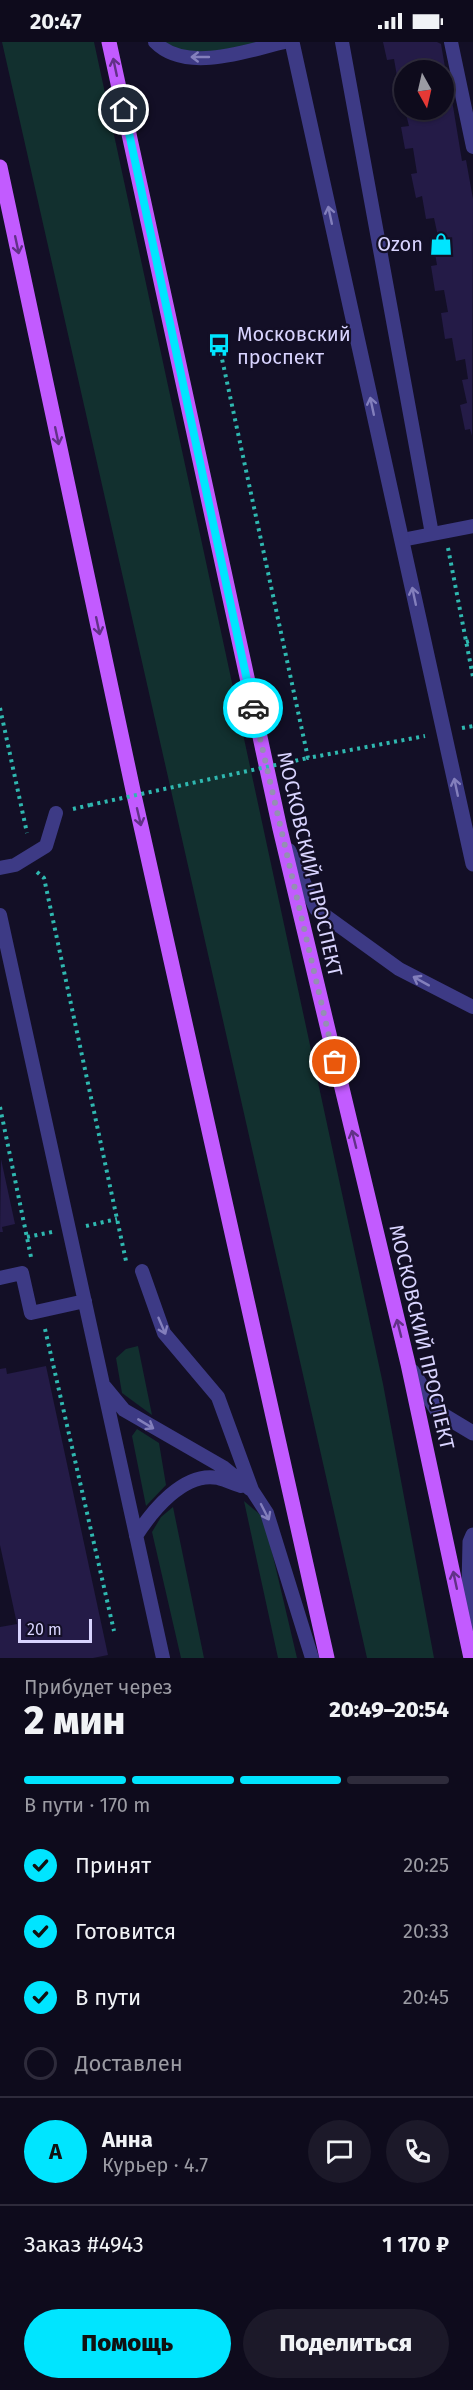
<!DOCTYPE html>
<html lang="ru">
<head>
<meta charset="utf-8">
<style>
  :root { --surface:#0e0b1c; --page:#1c1929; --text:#f1f3f6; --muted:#9b9ba3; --line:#2e2b3b; --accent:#00e5ff }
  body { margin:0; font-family:"Fira Sans",sans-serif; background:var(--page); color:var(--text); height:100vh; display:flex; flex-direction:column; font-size:22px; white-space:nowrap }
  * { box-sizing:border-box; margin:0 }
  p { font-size:20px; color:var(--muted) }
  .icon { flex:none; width:33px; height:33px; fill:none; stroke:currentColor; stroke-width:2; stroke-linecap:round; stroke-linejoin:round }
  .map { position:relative; height:1616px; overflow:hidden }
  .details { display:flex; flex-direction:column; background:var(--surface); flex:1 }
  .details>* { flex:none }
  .needle { width:39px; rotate:172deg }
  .fabs { position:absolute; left:394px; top:18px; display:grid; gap:12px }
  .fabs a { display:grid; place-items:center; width:60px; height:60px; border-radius:50%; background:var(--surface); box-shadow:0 2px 4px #0004,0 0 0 2px var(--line); font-size:30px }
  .scale { position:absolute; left:18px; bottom:15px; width:74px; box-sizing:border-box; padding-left:6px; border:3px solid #d9d4ff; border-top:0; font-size:16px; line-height:21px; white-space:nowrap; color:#d9d4ff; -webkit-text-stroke:4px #130f26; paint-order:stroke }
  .pin { position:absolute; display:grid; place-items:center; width:51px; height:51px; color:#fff; margin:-26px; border:3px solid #fff; border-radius:50%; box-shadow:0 2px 6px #0007 }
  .courier { position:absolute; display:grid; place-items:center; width:60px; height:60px; margin:-30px; border:4px solid #00e5ff; border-radius:50%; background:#fff; color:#222; box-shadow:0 2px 8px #0007 }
  .summary em { font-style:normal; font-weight:800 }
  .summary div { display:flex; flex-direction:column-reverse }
  .summary { display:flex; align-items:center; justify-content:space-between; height:102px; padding:0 24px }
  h1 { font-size:39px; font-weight:800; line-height:45px }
  .bar { display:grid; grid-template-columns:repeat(4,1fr); gap:9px 6px; align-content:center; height:72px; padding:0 24px }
  .bar i { height:8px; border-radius:4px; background:var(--line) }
  .bar .active { background:var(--accent) }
  .bar p { grid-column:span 4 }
  .line { display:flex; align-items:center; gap:15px; padding:0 24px; border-top:2px solid var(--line) }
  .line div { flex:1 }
  .round { display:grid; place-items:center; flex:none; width:63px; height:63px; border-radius:32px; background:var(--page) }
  ol { padding:0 24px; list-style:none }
  li { display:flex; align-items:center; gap:18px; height:66px }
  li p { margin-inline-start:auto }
  li .icon { padding:6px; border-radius:50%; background:var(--accent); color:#111; stroke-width:4 }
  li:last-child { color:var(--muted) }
  li i { width:33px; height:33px; border:3px solid var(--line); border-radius:50% }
  .cta { display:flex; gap:12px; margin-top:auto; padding:12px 24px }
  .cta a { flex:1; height:69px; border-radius:36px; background:var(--accent); color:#111; font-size:24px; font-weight:800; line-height:69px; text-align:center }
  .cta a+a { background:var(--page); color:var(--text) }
  .status { display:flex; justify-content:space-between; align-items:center; height:42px; padding:0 30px; background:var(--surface); direction:ltr }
  .status svg { height:16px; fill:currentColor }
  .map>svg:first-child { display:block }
</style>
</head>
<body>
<div class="status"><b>20:47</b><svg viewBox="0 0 49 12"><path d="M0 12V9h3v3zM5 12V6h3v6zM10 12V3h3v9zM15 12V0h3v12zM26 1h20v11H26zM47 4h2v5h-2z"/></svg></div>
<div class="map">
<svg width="473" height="1616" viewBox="0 0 473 1616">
  <rect width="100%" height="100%" fill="#130f26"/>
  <path fill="#12302f" d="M2,0H94L383,1342L434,1616H367Z
    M155,0H285L198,17Z
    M138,1304L152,1373L122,1351L116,1316L126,1307Z
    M137,1387L159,1401L166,1443L146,1464L132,1394Z
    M244,1459L264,1476L297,1616H278Z
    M173,1465L204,1616H181L152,1490L161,1475Z"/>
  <path fill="#241b47" d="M383,0H437L441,2L446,31L444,28H405V39L398,40L394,17L387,18Z
    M444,39L447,47L450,46L462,119L466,118L473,157L472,394L470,387L465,388L460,363L467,361L462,338L468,337L465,317L456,319L452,296L445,297L441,271L448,270L444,248L435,249L431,224L437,223L433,200L439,199L434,176L426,177L422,154L416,156L411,132L417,131L413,106L405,107L401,85L409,84L405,68H444Z
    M1,1117L15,1182L2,1185L3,1190H0Z
    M46,1324L108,1613L93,1616H0V1585L17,1582L0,1503V1327L6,1326L7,1332Z"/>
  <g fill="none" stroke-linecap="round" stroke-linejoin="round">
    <path stroke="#2fb8b0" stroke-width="4" stroke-dasharray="3 4.5" stroke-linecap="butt" d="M219,303L308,716L425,694
      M448,506L473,635
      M466,600L473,598
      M0,666L27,791
      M462,686L473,684
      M73,767L90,763
      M37,830L44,836L126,1219
      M0,1065L31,1215
      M86,1184L117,1177
      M27,1195L52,1190
      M45,1287L114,1589"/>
    <path stroke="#3d3a85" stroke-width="14" d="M155,0C186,32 248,8 285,0
      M342,0L432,492
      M451,0L473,105
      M402,498L473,484
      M289,808L316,867L399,927L473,965
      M0,826L15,823L46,804L56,771
      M0,873L163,1616
      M142,1229L164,1291L218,1355L252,1448L267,1471L312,1616
      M0,1236L22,1231L31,1271L85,1259
      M105,1345L124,1368L223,1425L250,1447
      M136,1494C152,1469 184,1429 218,1436C226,1438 234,1442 241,1444"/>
    <path stroke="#3d3a85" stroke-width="15" d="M292,0L473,822
      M412,1329L438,1370L473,1391
      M468,1589L470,1500L473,1493"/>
    <path stroke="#c25bff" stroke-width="15" d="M109,0L280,787L408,1322L471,1616
      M0,125L134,753L327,1616"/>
    <path stroke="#2fb8b0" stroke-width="4" stroke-dasharray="3 4.5" stroke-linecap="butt" d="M90,763L308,716"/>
  </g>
  <defs><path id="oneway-shaft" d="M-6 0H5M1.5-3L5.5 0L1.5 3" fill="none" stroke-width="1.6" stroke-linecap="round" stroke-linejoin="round" transform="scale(1.5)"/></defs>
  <g stroke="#837fbc">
    <use href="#oneway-shaft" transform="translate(200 15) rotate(180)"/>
    <use href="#oneway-shaft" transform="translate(330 173) rotate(-102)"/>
    <use href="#oneway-shaft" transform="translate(372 364) rotate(-102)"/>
    <use href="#oneway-shaft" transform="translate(414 554) rotate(-102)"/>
    <use href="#oneway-shaft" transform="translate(456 745) rotate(-102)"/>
    <use href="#oneway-shaft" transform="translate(421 939) rotate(-151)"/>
    <use href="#oneway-shaft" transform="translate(162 1284) rotate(67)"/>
    <use href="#oneway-shaft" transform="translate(146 1382) rotate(31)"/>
    <use href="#oneway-shaft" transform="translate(265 1470) rotate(63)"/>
  </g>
  <g stroke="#623188">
    <use href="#oneway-shaft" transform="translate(115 25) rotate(-102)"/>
    <use href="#oneway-shaft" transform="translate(17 203) rotate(78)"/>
    <use href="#oneway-shaft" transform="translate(57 394) rotate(78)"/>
    <use href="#oneway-shaft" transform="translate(98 584) rotate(78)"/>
    <use href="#oneway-shaft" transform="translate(139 775) rotate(77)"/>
    <use href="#oneway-shaft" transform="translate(354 1097) rotate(-104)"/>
    <use href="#oneway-shaft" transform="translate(399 1286) rotate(-104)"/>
    <use href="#oneway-shaft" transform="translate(455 1538) rotate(-102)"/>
  </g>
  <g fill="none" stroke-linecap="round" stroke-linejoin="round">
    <path stroke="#948fb3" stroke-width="6" stroke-dasharray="0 10.8" d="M253,666L335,1020"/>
    <path stroke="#00e5ff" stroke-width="8" d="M124,68L253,666"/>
  </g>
  <defs>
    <g id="shop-bare" transform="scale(1.8)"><path d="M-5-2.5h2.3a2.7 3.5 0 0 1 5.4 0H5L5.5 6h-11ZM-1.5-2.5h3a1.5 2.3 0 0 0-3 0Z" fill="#00e5ff" stroke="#130f26" stroke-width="2.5" paint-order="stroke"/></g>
    <g id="bus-bare" transform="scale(1.8)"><path d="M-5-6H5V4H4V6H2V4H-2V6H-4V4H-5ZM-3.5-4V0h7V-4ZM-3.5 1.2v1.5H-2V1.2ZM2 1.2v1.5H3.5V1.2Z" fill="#00e5ff" stroke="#130f26" stroke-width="2.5" paint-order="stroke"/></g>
  </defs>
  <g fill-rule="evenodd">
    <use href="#shop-bare" x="441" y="202"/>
    <use href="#bus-bare" x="219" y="303"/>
  </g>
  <g text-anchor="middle" stroke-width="4.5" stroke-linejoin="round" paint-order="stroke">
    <g font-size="20" fill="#d9d4ff" stroke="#130f26" text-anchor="end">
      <text x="423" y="209">Ozon</text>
      <text x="237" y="299" text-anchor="start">Московский<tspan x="237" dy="23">проспект</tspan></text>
    </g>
    <g font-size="20" fill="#d9d4ff" stroke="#130f26">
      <text transform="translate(310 822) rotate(77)" y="7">МОСКОВСКИЙ ПРОСПЕКТ</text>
      <text transform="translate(422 1295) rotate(77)" y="7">МОСКОВСКИЙ ПРОСПЕКТ</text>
    </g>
  </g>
</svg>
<div class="fabs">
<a><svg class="needle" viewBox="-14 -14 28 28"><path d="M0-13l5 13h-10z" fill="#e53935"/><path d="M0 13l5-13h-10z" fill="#9b9ba3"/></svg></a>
</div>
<div class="scale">20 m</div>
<div class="pin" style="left:335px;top:1020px;background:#ea580c"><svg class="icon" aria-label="bag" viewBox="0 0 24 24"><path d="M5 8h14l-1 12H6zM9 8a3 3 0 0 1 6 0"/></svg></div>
<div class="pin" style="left:124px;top:68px;background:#1f2937"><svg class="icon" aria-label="home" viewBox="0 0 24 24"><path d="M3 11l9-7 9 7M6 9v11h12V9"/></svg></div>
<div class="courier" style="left:253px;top:666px"><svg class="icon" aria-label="car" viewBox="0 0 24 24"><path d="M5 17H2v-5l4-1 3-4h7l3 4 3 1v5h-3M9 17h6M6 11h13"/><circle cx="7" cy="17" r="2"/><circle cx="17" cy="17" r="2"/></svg></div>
</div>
<section class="details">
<div class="summary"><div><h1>2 мин</h1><p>Прибудет через</p></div><em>20:49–20:54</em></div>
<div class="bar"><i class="active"></i><i class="active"></i><i class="active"></i><i></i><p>В пути · 170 m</p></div>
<ol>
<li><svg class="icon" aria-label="check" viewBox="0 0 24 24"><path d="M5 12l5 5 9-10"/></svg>Принят<p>20:25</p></li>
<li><svg class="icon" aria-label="check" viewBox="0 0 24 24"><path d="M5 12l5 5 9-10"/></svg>Готовится<p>20:33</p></li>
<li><svg class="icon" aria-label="check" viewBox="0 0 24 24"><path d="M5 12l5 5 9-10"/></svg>В пути<p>20:45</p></li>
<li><i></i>Доставлен</li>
</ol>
<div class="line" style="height:108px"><b class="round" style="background:var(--accent);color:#111">А</b><div><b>Анна</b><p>Курьер · 4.7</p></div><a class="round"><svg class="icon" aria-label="chat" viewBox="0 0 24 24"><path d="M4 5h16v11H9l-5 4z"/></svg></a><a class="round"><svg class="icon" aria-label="phone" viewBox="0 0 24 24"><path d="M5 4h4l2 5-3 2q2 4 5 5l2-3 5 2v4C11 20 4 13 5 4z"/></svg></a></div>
<div class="line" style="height:78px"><div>Заказ #4943</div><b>1 170 ₽</b></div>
<div class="cta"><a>Помощь</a><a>Поделиться</a></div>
</section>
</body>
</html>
